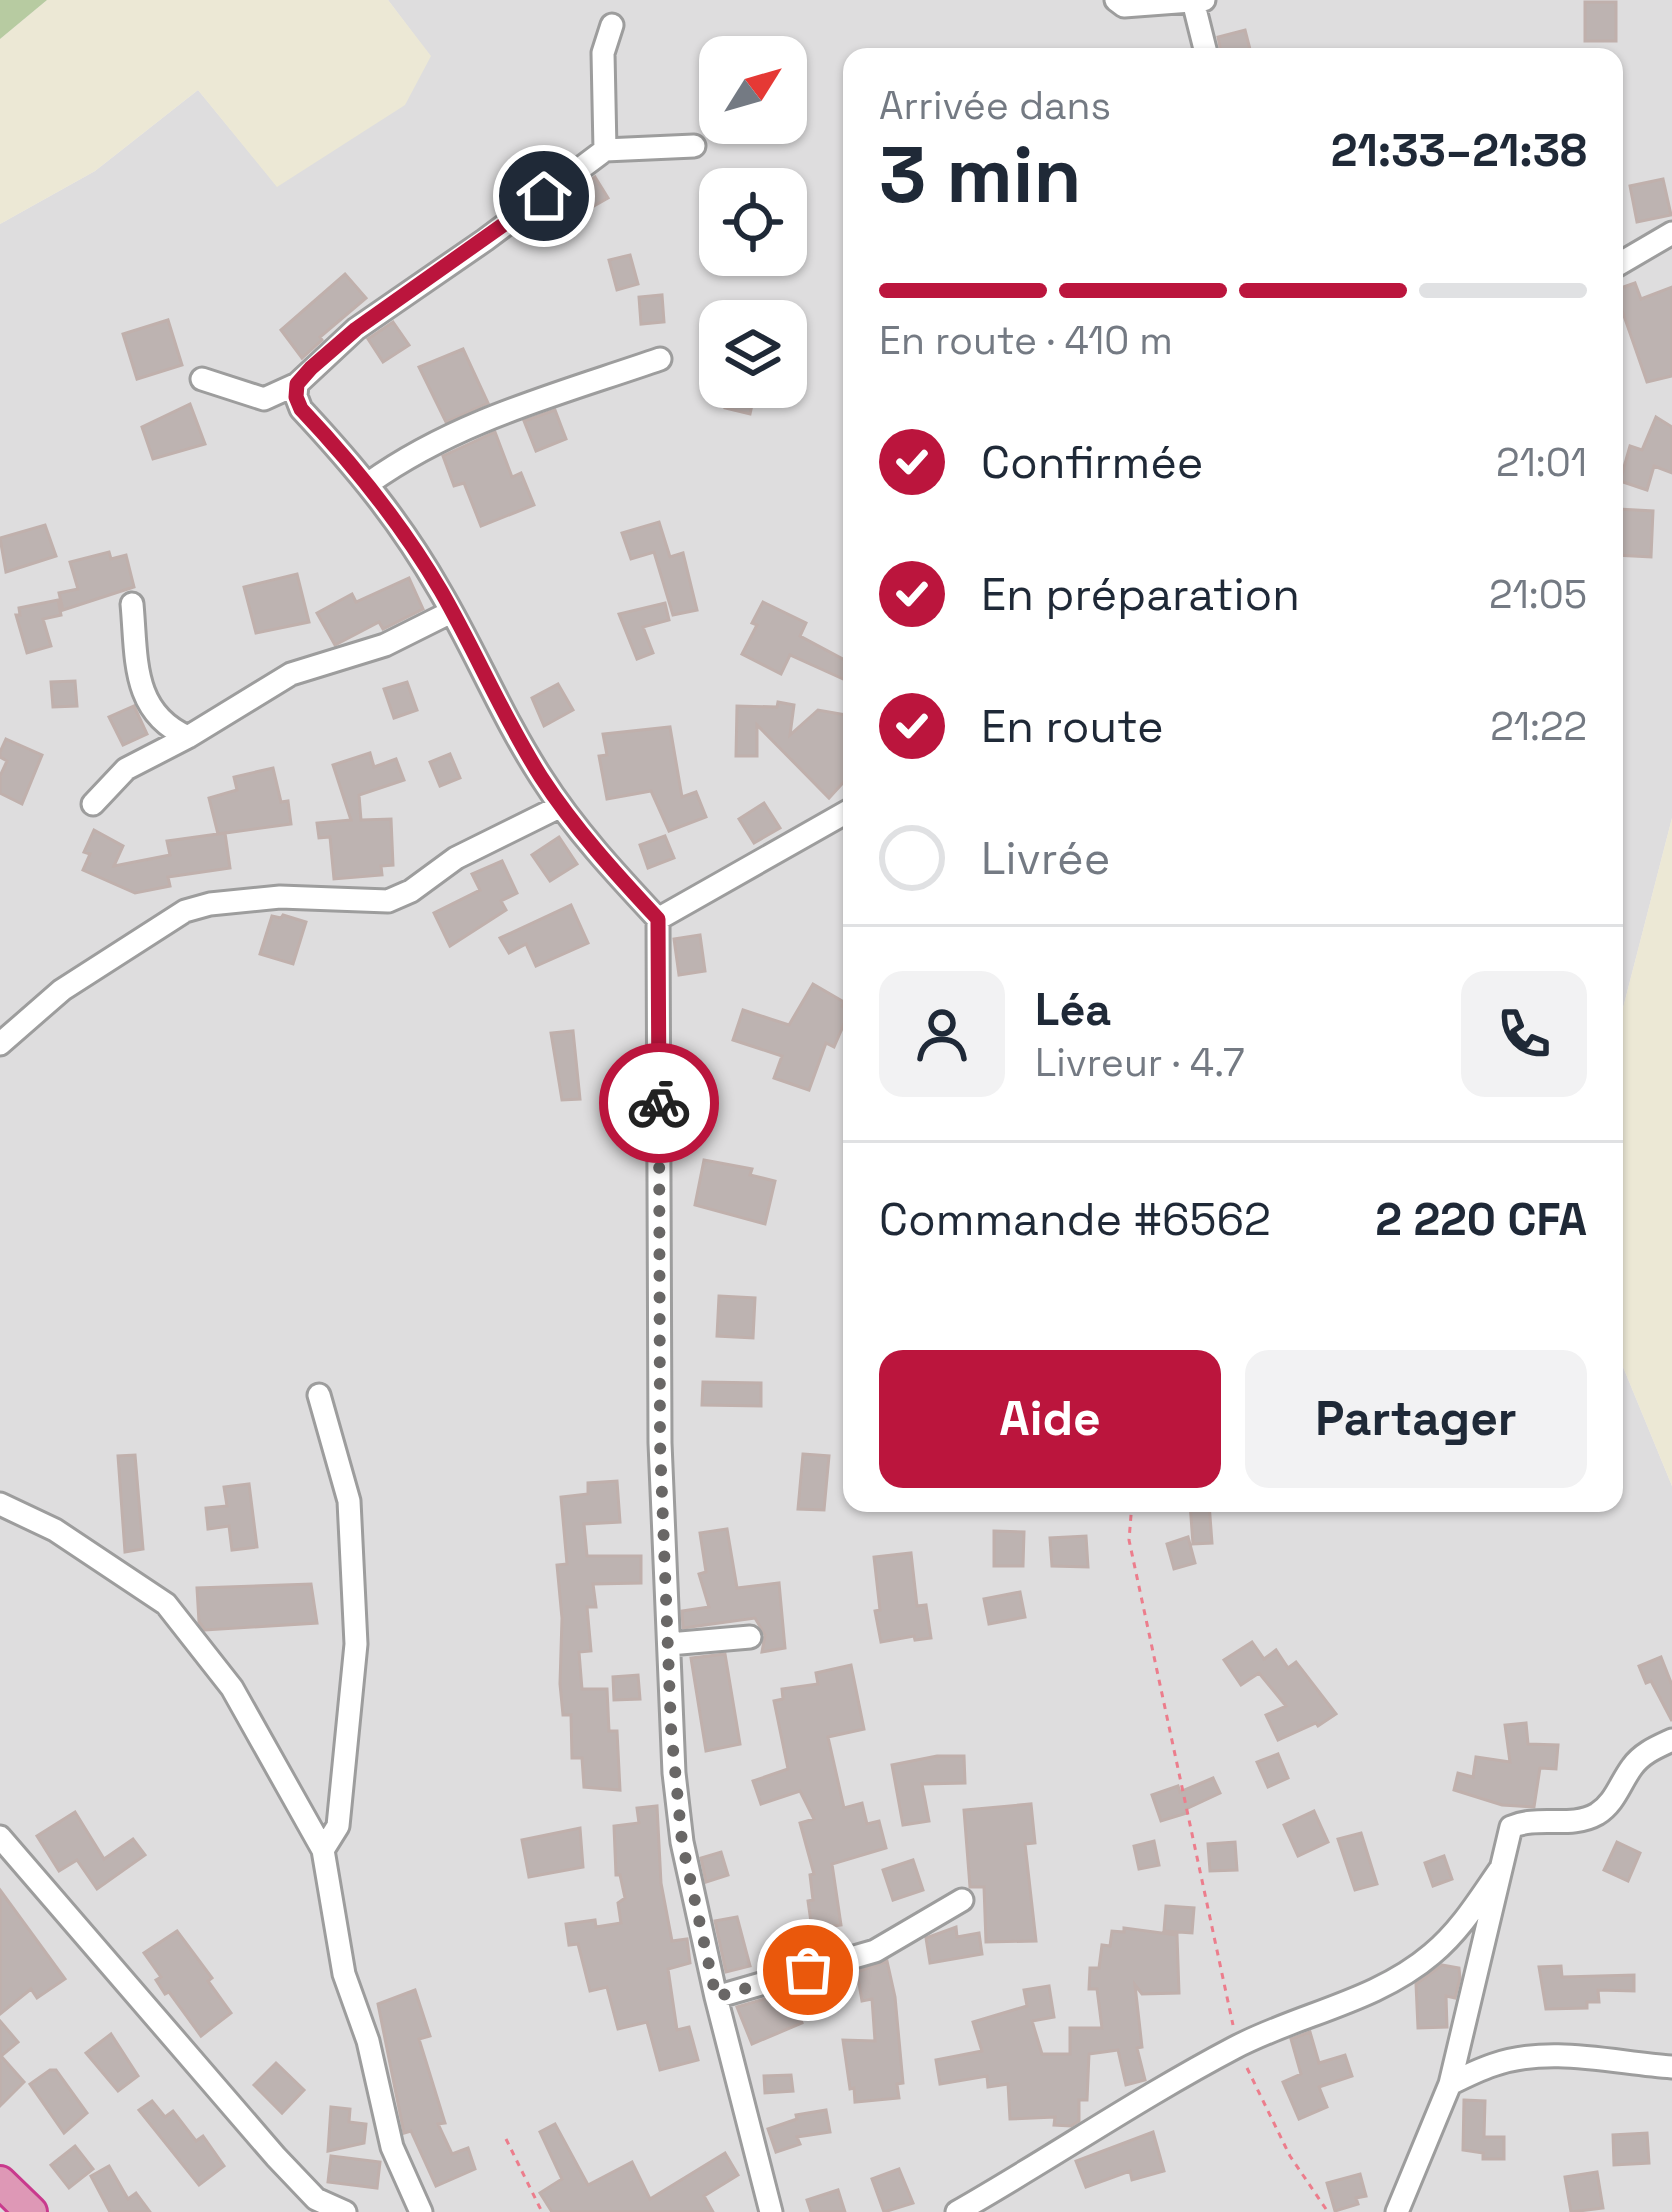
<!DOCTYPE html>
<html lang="fr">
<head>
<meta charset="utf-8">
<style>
  :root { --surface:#fff; --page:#f2f2f3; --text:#1f2937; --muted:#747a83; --line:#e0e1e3; --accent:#bb153d }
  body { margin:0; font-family:"Space Grotesk",sans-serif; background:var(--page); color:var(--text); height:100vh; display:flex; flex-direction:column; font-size:45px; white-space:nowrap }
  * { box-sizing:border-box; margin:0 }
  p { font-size:39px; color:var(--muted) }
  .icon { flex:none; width:66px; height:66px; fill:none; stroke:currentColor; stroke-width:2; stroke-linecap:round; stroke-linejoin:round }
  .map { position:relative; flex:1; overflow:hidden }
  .details { position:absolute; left:843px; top:48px; width:780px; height:1464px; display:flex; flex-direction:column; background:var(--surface); border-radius:24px; box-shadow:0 3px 9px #0004 }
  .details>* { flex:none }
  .needle { width:78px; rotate:53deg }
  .tools { position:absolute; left:699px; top:36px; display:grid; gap:24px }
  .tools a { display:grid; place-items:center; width:108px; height:108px; border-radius:24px; background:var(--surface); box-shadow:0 3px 9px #0004; font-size:60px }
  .pin { position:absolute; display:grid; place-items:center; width:102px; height:102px; color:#fff; margin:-51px; border:6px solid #fff; border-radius:50%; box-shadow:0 3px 12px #0007 }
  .courier { position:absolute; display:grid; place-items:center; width:120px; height:120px; margin:-60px; border:9px solid #bb153d; border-radius:50%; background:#fff; color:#222; box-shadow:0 3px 15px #0007 }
  .head em { font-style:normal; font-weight:700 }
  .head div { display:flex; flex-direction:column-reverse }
  .head { display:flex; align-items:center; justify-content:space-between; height:204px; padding:0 36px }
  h1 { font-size:78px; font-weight:700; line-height:90px }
  .bar { display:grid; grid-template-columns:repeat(4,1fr); gap:18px 12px; align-content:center; height:144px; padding:0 36px }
  .bar i { height:15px; border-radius:9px; background:var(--line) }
  .bar .selected { background:var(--accent) }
  .bar p { grid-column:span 4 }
  .line { display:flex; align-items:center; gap:30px; padding:0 36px; border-top:3px solid var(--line) }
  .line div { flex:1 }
  .round { display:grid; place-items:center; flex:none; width:126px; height:126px; border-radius:24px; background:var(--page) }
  ol { padding:0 36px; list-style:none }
  li { display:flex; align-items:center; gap:36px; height:132px }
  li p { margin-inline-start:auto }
  li .icon { padding:12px; border-radius:50%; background:var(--accent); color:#fff; stroke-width:4 }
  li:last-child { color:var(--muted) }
  li i { width:66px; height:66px; border:6px solid var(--line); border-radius:50% }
  .action { display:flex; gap:24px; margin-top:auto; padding:24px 36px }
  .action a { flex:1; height:138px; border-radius:24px; background:var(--accent); color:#fff; font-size:48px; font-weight:700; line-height:138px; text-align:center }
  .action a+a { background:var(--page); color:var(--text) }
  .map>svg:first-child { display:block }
</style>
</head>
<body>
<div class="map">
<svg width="1672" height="2212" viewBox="0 0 1672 2212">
  <rect width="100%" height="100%" fill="#f0ebe8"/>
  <path fill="#deddde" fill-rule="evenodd" d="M388,0H1672V818L1623,1008L1614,1067V57H852V1503H1614V1345L1672,1486V2212H0V224L95,171L198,90L277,186L430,56ZM720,57H786V123H720ZM720,189H786V255H720ZM720,321H786V387H720Z"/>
  <path fill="#ece8d5" d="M47,0H388L431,56L405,105L277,187L198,90L95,171L0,224V39Z
    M1672,818V1486L1614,1345V1067L1623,1008Z"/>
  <path fill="#b7cba1" d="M0,0H47L0,39Z"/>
  <path fill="#bdb3b1" stroke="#c0b0ac" stroke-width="3" d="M1585,2H1616V41H1585Z
    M1245,30L1252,57H1222L1218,37Z
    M595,177L608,198L585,211L574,192Z
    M1663,179L1671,215L1637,222L1630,186Z
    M630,255L638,284L617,290L609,260Z
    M345,274L366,298L320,337L322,340L302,358L281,330Z
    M1635,283L1641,299L1672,287V376L1647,382L1615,290Z
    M662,295L664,322L641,324L639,297Z
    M168,320L182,365L137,379L123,334Z
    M393,322L409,345L383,362L368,339Z
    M463,349L488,403L446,422L419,367Z
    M729,390L754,396L750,414L725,408Z
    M190,404L205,444L153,459L142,427Z
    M555,410L566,439L536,451L524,421Z
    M1656,417L1672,427V473L1654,466L1647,490L1620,481L1630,446L1642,450Z
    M495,432L512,477L521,473L534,505L481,526L464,483L454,486L443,456Z
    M1618,509L1653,511L1651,557L1615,555Z
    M659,522L670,557L683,553L697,610L673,615L654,552L631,559L622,533Z
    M45,525L56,556L6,572L0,538Z
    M109,552L111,559L126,555L134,587L63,610L59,593L78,589L70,562Z
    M297,574L309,622L256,633L244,587Z
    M409,578L423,609L383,629L379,622L335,645L317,613L352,594L356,602Z
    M58,600L61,615L43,619L51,646L27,653L16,615H20L19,608Z
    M763,602L806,623L800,636L852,664V683L790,655L781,674L742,654L757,625L752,623Z
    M665,603L669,620L643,627L653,653L637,659L619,614Z
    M75,681L77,706L53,707L51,682Z
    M407,682L417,710L394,718L384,689Z
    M558,684L573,710L544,726L532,698Z
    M778,702L794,705L790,735L818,710L852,716V773L829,798L757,725V756H736L737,706L777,707Z
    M134,706L147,734L123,745L109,717Z
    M670,727L682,797L696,792L706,817L669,831L651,791L607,799L599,756L607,755L603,734Z
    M6,739L42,755L22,804L0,793V776L7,761L0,757V752Z
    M370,753L374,767L396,759L404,780L359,795L361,820L391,819L393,865L381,866L382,875L334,879L330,837L319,838L317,823L351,820L333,765Z
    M450,754L460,778L440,786L430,762Z
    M273,768L281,802L288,801L291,824L218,834L209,798L237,790L234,777Z
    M764,803L780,828L754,843L739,819Z
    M94,830L123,846L114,866L170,855L167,841L225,833L230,868L168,877L170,886L135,893L83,870L90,854L84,852Z
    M665,836L674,858L648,868L640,845Z
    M559,837L577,864L550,881L532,855Z
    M502,861L517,893L501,901L506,910L450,946L434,913L480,890L472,874Z
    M571,905L588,943L536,966L526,944L509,953L500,938Z
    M283,915L306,922L293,964L260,954L272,916L281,918Z
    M700,935L705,971L679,975L674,939Z
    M813,984L844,1002L842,1006L850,1010L834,1047L826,1043L809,1090L774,1078L782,1056L733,1040L743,1010L789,1025Z
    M573,1031L580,1099L562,1100L551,1033Z
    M704,1160L752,1169L750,1175L775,1181L765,1224L695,1205Z
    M719,1296L755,1298L753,1338L717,1336Z
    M703,1382L761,1383V1406L702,1405Z
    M803,1454L829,1456L824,1510L798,1509Z
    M135,1455L143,1549L125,1552L118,1456Z
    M617,1481L620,1522L584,1524L587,1556H641V1583L593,1584L596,1607H587L591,1651L579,1652L582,1689H607L609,1731H617L620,1790L584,1787L582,1758H572L571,1715H563L560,1684L562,1618L557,1565L567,1564L561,1497L588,1494V1483Z
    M249,1484L257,1547L232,1550L229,1526L208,1529L206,1508L227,1506L224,1487Z
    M1190,1503H1209L1212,1543L1193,1544Z
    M727,1529L737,1588L779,1583L785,1648L762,1652L765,1635L755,1618L683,1628L682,1611L709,1607L699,1574L706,1572L700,1533Z
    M994,1531L1024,1532L1023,1566H994Z
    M1086,1536L1088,1567L1052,1566L1050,1538Z
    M1188,1537L1195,1563L1174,1569L1167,1544Z
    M911,1553L917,1606L926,1605L931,1638L915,1640L914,1636L881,1642L875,1611L880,1610L874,1557Z
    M311,1584L317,1623L205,1630L199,1622L197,1588Z
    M1020,1592L1025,1617L989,1624L984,1599Z
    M1252,1642L1264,1659L1276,1650L1288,1668L1296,1662L1336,1714L1318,1726L1316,1723L1278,1740L1266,1715L1286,1706L1259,1673L1241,1685L1224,1660Z
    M725,1654L740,1744L706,1751L691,1658Z
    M1661,1657L1672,1685V1721L1651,1681L1646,1683L1639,1666Z
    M851,1665L864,1729L828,1737L844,1808L862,1803L867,1824L879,1821L886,1848L832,1864L841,1925L812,1929L808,1901L813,1900L810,1875L814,1874L800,1823L814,1819L800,1791L761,1804L753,1781L788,1769L774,1701L783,1699L782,1689L818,1684L816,1673Z
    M638,1675L640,1699L614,1700L613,1677Z
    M1526,1723L1528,1744L1558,1745L1556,1769L1540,1768L1534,1807L1502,1805L1454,1790L1458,1773L1473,1777L1476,1757L1510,1762L1505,1725Z
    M1278,1754L1288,1778L1268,1787L1257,1762Z
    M937,1756H964L965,1783L922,1784L929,1821L903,1825L892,1765Z
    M1213,1778L1220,1793L1186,1809L1187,1813L1161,1821L1152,1795L1178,1786L1180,1792Z
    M1031,1804L1035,1843L1025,1844L1036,1941L986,1942L984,1887H970L964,1810Z
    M657,1806L661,1883L672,1941L687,1939L690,1963L668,1969L677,2030L689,2027L698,2060L660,2070L647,2022L618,2029L607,1987L590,1991L578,1944L569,1945L566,1924L595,1920L596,1927L621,1923L618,1903L625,1898L620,1875H616L614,1826L639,1823L637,1808Z
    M1314,1811L1328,1842L1298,1856L1284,1825Z
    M75,1812L104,1859L133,1839L145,1855L97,1889L77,1860L59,1871L37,1836Z
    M580,1828L583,1867L529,1877L522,1840Z
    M1361,1833L1377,1884L1355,1890L1338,1839Z
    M1154,1841L1159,1865L1139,1869L1134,1846Z
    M1235,1842L1237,1870L1210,1871L1208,1844Z
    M1617,1842L1640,1853L1628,1881L1604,1870Z
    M721,1852L728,1875L706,1882L701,1858Z
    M1444,1856L1452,1879L1433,1886L1425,1863Z
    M913,1860L923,1890L893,1900L883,1870Z
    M0,1890L65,1979L37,1998L31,1989L0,2014Z
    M1166,1906L1194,1908L1192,1933L1164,1931Z
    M737,1917L750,1966L726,1972L715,1921Z
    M956,1927L957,1937L979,1933L982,1954L930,1963L926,1938Z
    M1124,1928L1177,1935L1179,1993L1142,1994L1135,1985L1142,2047L1137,2048L1145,2080L1126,2085L1118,2050L1089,2054L1087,2100H1079V2121L1071,2126L1054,2125L1055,2117L1010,2119L1008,2084L988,2087L987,2076L940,2084L936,2060L982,2051L973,2022L1027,2006L1024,1990L1049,1986L1054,2017L1032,2021L1042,2054H1070V2028H1102L1097,1989H1089L1090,1968H1099L1102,1945L1110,1946L1112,1931L1124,1932Z
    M177,1931L212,1978L208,1981L231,2013L201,2036L169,1992L165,1994L156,1980L161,1977L144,1953Z
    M887,1961L895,1997L903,2083L897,2084L899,2098L855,2102L854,2088L850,2089L843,2040L875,2041L872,1999L862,2001L857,1972Z
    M1442,1965L1459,1968L1460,1978L1455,1998L1446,1996L1447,2027L1418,2028L1416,1984Z
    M1561,1966L1562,1977L1634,1975V1991L1598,1990L1599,2002H1587V2008L1546,2009L1539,1967Z
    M825,1981L829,2013L800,2017L802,2023L752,2044L737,2007Z
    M415,1990L430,2036L419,2039L445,2123L438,2124L452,2154L468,2148L475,2169L436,2186L411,2131L404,2133L378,2004Z
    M0,2021L18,2042L1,2056L24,2082L0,2106Z
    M1310,2032L1319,2063L1345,2055L1352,2076L1319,2087L1327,2107L1299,2119L1283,2082L1301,2074L1291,2039Z
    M111,2034L138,2076L118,2091L86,2053Z
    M276,2063L304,2090L282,2113L254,2085Z
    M50,2070H56L87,2113L64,2133L30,2084Z
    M791,2075L793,2091L765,2093L764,2076Z
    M1464,2100L1485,2101L1484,2137H1504V2159H1483V2153L1463,2150Z
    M152,2101L165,2117L173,2111L196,2141L203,2136L224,2166L199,2185L139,2110Z
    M331,2107L350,2109L349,2122L366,2124L364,2143L328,2151Z
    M826,2110L830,2132L797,2137L800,2144L776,2152L768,2129L797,2119L796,2115Z
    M555,2124L588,2185L632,2162L650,2199L725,2153L738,2175L704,2196L713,2212H552L540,2193L562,2179L540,2132Z
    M1153,2132L1164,2171L1132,2180L1130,2171L1086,2187L1076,2161Z
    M1647,2133L1649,2163L1614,2165L1613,2135Z
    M75,2146L93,2169L69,2188L51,2165Z
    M331,2156L380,2162L377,2188L328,2182Z
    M109,2166L128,2199L136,2193L150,2212H110L91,2176Z
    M899,2169L913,2203L884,2212L872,2179Z
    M1597,2172L1603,2208L1571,2212L1565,2177Z
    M1360,2174L1366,2196L1356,2198L1358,2204L1335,2211L1327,2183Z
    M838,2190L845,2212H811L807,2200Z"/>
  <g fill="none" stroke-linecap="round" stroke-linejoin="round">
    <g stroke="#9d9d9d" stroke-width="27">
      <path id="minor" d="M1116,0L1124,6L1204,0
        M1193,1L1207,57
        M605,150L603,53L612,25
        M1614,267L1672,233
        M202,379L264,399L297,384
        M369,483C457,420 559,394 660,359
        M132,604C137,658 131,712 188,737
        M93,804L126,769L188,737L291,674L385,645L451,612
        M658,919C616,874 574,829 541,777C502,717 476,652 440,591C400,521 356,468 301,409L296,396L297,384L356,329L485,240L605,150L694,146
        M0,1044L62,990L185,911L210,904L280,897L388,901L411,891L456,858L561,806
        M319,1395L349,1501L356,1644L338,1826L323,1850
        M0,1504L55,1530L166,1604L232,1688L323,1850L344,1974L368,2041L392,2147L421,2212
        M669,1644L750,1637
        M0,1837L276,2157L316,2199L345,2212
        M716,1997L875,1951L962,1900
        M1450,2084C1464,2077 1478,2070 1493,2065C1550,2045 1614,2063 1672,2067
        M771,2212L716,1997L682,1842L674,1773L660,1443L658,919L852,809
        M957,2212C1050,2159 1139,2098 1234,2048C1298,2014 1376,2002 1432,1954C1461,1930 1480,1898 1501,1868
        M1397,2212L1450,2084L1511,1827C1538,1815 1571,1829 1597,1814C1615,1803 1620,1783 1632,1767C1642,1753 1657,1747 1672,1740"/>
    </g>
    <g stroke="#c93a8d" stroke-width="36">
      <path id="highway" d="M0,2182L31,2212"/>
    </g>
    <path stroke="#ec7d8c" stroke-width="3" stroke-dasharray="6 6" stroke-linecap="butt" d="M1132,1503L1129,1540L1233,2025
      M1247,2068L1290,2156L1328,2212
      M506,2139L542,2212"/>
    <use href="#minor" stroke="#fff" stroke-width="21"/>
    <use href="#highway" stroke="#de98b6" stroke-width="30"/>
  </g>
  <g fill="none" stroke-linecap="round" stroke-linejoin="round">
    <path stroke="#696766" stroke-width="12" stroke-dasharray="0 21.6" d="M659,1103L660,1443L671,1728L682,1842L716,1997L808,1970"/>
    <path stroke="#bb153d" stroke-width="15" d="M544,196L356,329L311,368L297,384L296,397L301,409C355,466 401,523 441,591C476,652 503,717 541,777C575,829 616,874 658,919L659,1103"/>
  </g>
</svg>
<div class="tools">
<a><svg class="needle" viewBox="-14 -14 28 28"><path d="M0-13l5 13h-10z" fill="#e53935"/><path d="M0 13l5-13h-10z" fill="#747a83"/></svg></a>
<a><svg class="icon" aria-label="locate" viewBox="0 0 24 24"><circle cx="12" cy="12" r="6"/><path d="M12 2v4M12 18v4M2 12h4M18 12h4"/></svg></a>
<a><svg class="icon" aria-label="layers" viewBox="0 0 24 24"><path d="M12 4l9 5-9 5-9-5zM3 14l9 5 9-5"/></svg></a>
</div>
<div class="pin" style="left:808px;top:1970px;background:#ea580c"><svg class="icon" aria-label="bag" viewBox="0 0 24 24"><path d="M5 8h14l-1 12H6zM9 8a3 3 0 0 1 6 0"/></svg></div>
<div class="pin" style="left:544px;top:196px;background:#1f2937"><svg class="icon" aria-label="home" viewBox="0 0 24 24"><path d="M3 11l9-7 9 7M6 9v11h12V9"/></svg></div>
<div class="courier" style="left:659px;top:1103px"><svg class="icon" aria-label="bike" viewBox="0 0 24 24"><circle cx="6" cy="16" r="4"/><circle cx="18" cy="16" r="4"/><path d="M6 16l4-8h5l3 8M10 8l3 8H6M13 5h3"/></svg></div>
<section class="details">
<div class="head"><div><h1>3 min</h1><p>Arrivée dans</p></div><em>21:33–21:38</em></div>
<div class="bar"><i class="selected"></i><i class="selected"></i><i class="selected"></i><i></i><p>En route · 410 m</p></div>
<ol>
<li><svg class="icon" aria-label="check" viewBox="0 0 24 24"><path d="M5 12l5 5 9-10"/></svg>Confirmée<p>21:01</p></li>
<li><svg class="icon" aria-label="check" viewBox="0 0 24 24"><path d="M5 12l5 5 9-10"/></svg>En préparation<p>21:05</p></li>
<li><svg class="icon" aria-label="check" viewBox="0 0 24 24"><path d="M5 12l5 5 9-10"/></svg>En route<p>21:22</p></li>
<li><i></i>Livrée</li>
</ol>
<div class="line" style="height:216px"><a class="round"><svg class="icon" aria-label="person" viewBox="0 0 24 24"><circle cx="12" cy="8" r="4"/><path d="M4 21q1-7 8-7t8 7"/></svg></a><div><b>Léa</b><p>Livreur · 4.7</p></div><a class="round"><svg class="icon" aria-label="phone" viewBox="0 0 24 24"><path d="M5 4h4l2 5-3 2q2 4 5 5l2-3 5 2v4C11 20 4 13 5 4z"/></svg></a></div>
<div class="line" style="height:156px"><div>Commande #6562</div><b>2 220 CFA</b></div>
<div class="action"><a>Aide</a><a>Partager</a></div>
</section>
</div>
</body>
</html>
